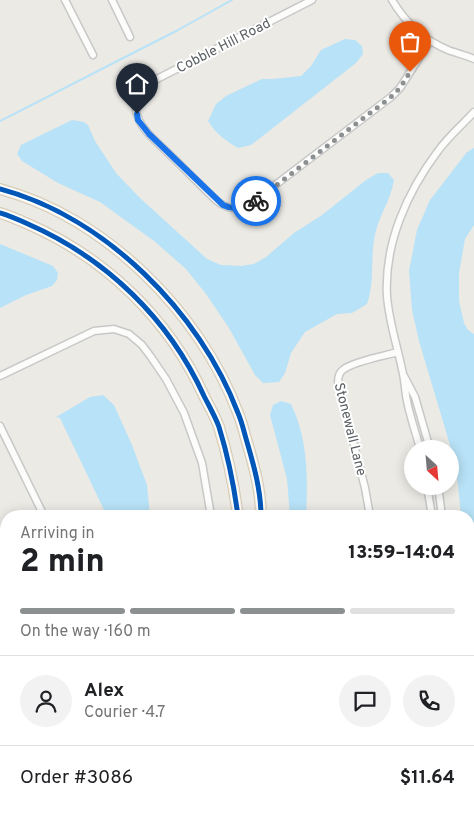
<!DOCTYPE html>
<html lang="en">
<head>
<meta charset="utf-8">
<style>
  :root { --surface:#fff; --page:#f2f2f2; --text:#202124; --muted:#757577; --line:#e0e0e0; --accent:#8d9091 }
  body { margin:0; font-family:Overpass,sans-serif; background:var(--page); color:var(--text); height:100vh; display:flex; flex-direction:column; font-size:19px; white-space:nowrap }
  * { box-sizing:border-box; margin:0 }
  p { font-size:16px; color:var(--muted) }
  .icon { flex:none; width:28px; height:28px; fill:none; stroke:currentColor; stroke-width:2; stroke-linecap:round; stroke-linejoin:round }
  .map { position:relative; flex:1; overflow:hidden }
  .details { position:absolute; left:0px; top:510px; width:475px; height:310px; display:flex; flex-direction:column; background:var(--surface); border-radius:20px 20px 0 0; box-shadow:0 2px 12px #0003 }
  .details>* { flex:none }
  .needle { width:32px; rotate:154deg }
  .buttons { position:absolute; left:404px; top:440px; display:grid; gap:10px }
  .buttons a { display:grid; place-items:center; width:55px; height:55px; border-radius:50%; background:var(--surface); box-shadow:0 2px 12px #0003; font-size:25px }
  .pin { position:absolute; display:grid; place-items:center; width:42px; height:42px; color:#fff; margin:-51px -21px; border-radius:50% 50% 50% 0; rotate:-45deg; box-shadow:0 0 5px #0007 }
  .pin .icon { rotate:45deg }
  .courier { position:absolute; display:grid; place-items:center; width:50px; height:50px; margin:-25px; border:4px solid #1a73e8; border-radius:50%; background:#fff; color:#222; box-shadow:0 1px 6px #0007 }
  .summary em { font-style:normal; font-weight:800 }
  .summary div { display:flex; flex-direction:column-reverse }
  .summary { display:flex; align-items:center; justify-content:space-between; height:85px; padding:0 20px }
  h1 { font-size:32px; font-weight:800; line-height:38px }
  .bar { display:grid; grid-template-columns:repeat(4,1fr); gap:8px 5px; align-content:center; height:60px; padding:0 20px }
  .bar i { height:6px; border-radius:4px; background:var(--line) }
  .bar .active { background:var(--accent) }
  .bar p { grid-column:span 4 }
  .line { display:flex; align-items:center; gap:12px; padding:0 20px; border-top:1px solid var(--line) }
  .line div { flex:1 }
  .round { display:grid; place-items:center; flex:none; width:52px; height:52px; border-radius:26px; background:var(--page) }
  .map>svg:first-child { display:block }
</style>
</head>
<body>
<div class="map">
<svg width="474" height="820" viewBox="0 0 474 820">
  <rect width="100%" height="100%" fill="#ebeae5"/>
  <path fill="#b8e2f7" d="M345,39L355,40L362,46L363,54L356,63L251,145L238,148C226,141 215,133 208,121L216,104L226,96L262,79H273L301,76L311,66L321,50Z
    M72,120L84,122L88,125L95,141L116,173L140,198L207,259L221,265L241,266L254,264L266,257L294,233L322,215L366,180L378,173H388L394,180C391,200 378,217 375,235C370,258 375,282 367,304L352,313L337,314L305,332L291,353L285,373L279,382L263,383L255,375L229,328L206,294L186,269L154,241L100,202L58,183L22,161L17,154L21,145Z
    M474,148V225L465,239L459,273V301L464,323L468,330L474,334V589L469,581V516H461L458,484L450,445L419,341L412,310L409,271L417,230L430,200L467,152Z
    M0,244L53,266L58,273L57,280L52,286L26,295L0,308Z
    M103,395L114,405L132,445L147,485L150,516H107L60,418L56,417L90,397Z
    M281,401L291,404C308,439 308,479 306,516H290L287,479L270,415L273,405Z
    M6,687V723L0,720V690Z
    M270,814H298L301,820H269Z"/>
  <g fill="none" stroke-linecap="round" stroke-linejoin="round">
    <path stroke="#b8e2f7" stroke-width="2" d="M0,121L178,30L232,0"/>
    <g stroke="#c8c8c8" stroke-width="9">
      <path id="street" d="M65,0L93,55
        M112,0L130,37
        M312,0L153,81C140,90 131,104 139,120C144,132 156,141 164,149C182,166 199,184 217,201C227,209 237,211 249,205L391,97L400,88L430,41
        M392,0C405,22 424,40 448,50C456,53 465,55 474,59
        M0,376L94,331L114,329L129,334L142,345L151,357L166,379L184,413L202,463L211,516
        M404,376L415,397L430,449
        M0,426L44,516
        M420,449C416,433 410,417 407,401C405,392 405,383 403,374C398,348 389,323 387,296C384,244 407,192 438,151C448,137 462,125 474,112
        M427,486L432,516
        M438,486L442,516
        M370,516L365,488L338,382C338,377 339,372 344,369C355,361 384,356 398,352
        M0,670L6,667
        M469,680L474,650
        M0,781L6,785
        M41,814L47,820
        M375,814L396,820
        M183,820L185,814
        M405,820L406,814
        M447,820L457,815"/>
    </g>
    <g stroke="#d4c8b2" stroke-width="12">
      <path id="primary" d="M0,189C105,217 200,312 238,413C242,422 244,432 247,442C254,466 261,491 261,516
        M0,213C10,216 19,220 28,224C106,258 169,319 204,396C209,406 215,416 219,427C228,456 234,486 238,516
        M219,820V814
        M241,820L242,814"/>
    </g>
    <use href="#street" stroke="#fcfcfb" stroke-width="6"/>
    <use href="#primary" stroke="#f3efe7" stroke-width="10"/>
    <g stroke="#fff" stroke-width="8">
      <path id="cycleway" d="M0,189C105,217 200,312 238,413C242,422 244,432 247,442C254,466 261,491 261,516
        M0,213C10,216 19,220 28,224C106,258 169,319 204,396C209,406 215,416 219,427C228,456 234,486 238,516"/>
    </g>
    <use href="#cycleway" stroke="#0057b8" stroke-width="5"/>
  </g>
  <g fill="none" stroke-linecap="round" stroke-linejoin="round">
    <path stroke="#8d9091" stroke-width="5" stroke-dasharray="0 9" d="M256,201L391,97L400,88L410,72"/>
    <path stroke="#1a73e8" stroke-width="6" d="M137,114L138,120L149,134L223,205C235,211 245,209 256,201"/>
  </g>
  <g text-anchor="middle" stroke-width="4" stroke-linejoin="round" paint-order="stroke">
    <g font-size="14" fill="#5b6064" stroke="#fff">
      <text transform="translate(223 45) rotate(-27)" y="5">Cobble Hill Road</text>
      <text transform="translate(351 429) rotate(76)" y="5">Stonewall Lane</text>
    </g>
  </g>
</svg>
<div class="buttons">
<a><svg class="needle" viewBox="-14 -14 28 28"><path d="M0-13l5 13h-10z" fill="#e53935"/><path d="M0 13l5-13h-10z" fill="#757577"/></svg></a>
</div>
<div class="pin" style="left:410px;top:72px;background:#ea580c"><svg class="icon" aria-label="bag" viewBox="0 0 24 24"><path d="M5 8h14l-1 12H6zM9 8a3 3 0 0 1 6 0"/></svg></div>
<div class="pin" style="left:137px;top:114px;background:#1f2937"><svg class="icon" aria-label="home" viewBox="0 0 24 24"><path d="M3 11l9-7 9 7M6 9v11h12V9"/></svg></div>
<div class="courier" style="left:256px;top:201px"><svg class="icon" aria-label="bike" viewBox="0 0 24 24"><circle cx="6" cy="16" r="4"/><circle cx="18" cy="16" r="4"/><path d="M6 16l4-8h5l3 8M10 8l3 8H6M13 5h3"/></svg></div>
<section class="details">
<div class="summary"><div><h1>2 min</h1><p>Arriving in</p></div><em>13:59–14:04</em></div>
<div class="bar"><i class="active"></i><i class="active"></i><i class="active"></i><i></i><p>On the way · 160 m</p></div>
<div class="line" style="height:90px"><a class="round"><svg class="icon" aria-label="person" viewBox="0 0 24 24"><circle cx="12" cy="8" r="4"/><path d="M4 21q1-7 8-7t8 7"/></svg></a><div><b>Alex</b><p>Courier · 4.7</p></div><a class="round"><svg class="icon" aria-label="chat" viewBox="0 0 24 24"><path d="M4 5h16v11H9l-5 4z"/></svg></a><a class="round"><svg class="icon" aria-label="phone" viewBox="0 0 24 24"><path d="M5 4h4l2 5-3 2q2 4 5 5l2-3 5 2v4C11 20 4 13 5 4z"/></svg></a></div>
<div class="line" style="height:65px"><div>Order #3086</div><b>$11.64</b></div>
</section>
</div>
</body>
</html>
